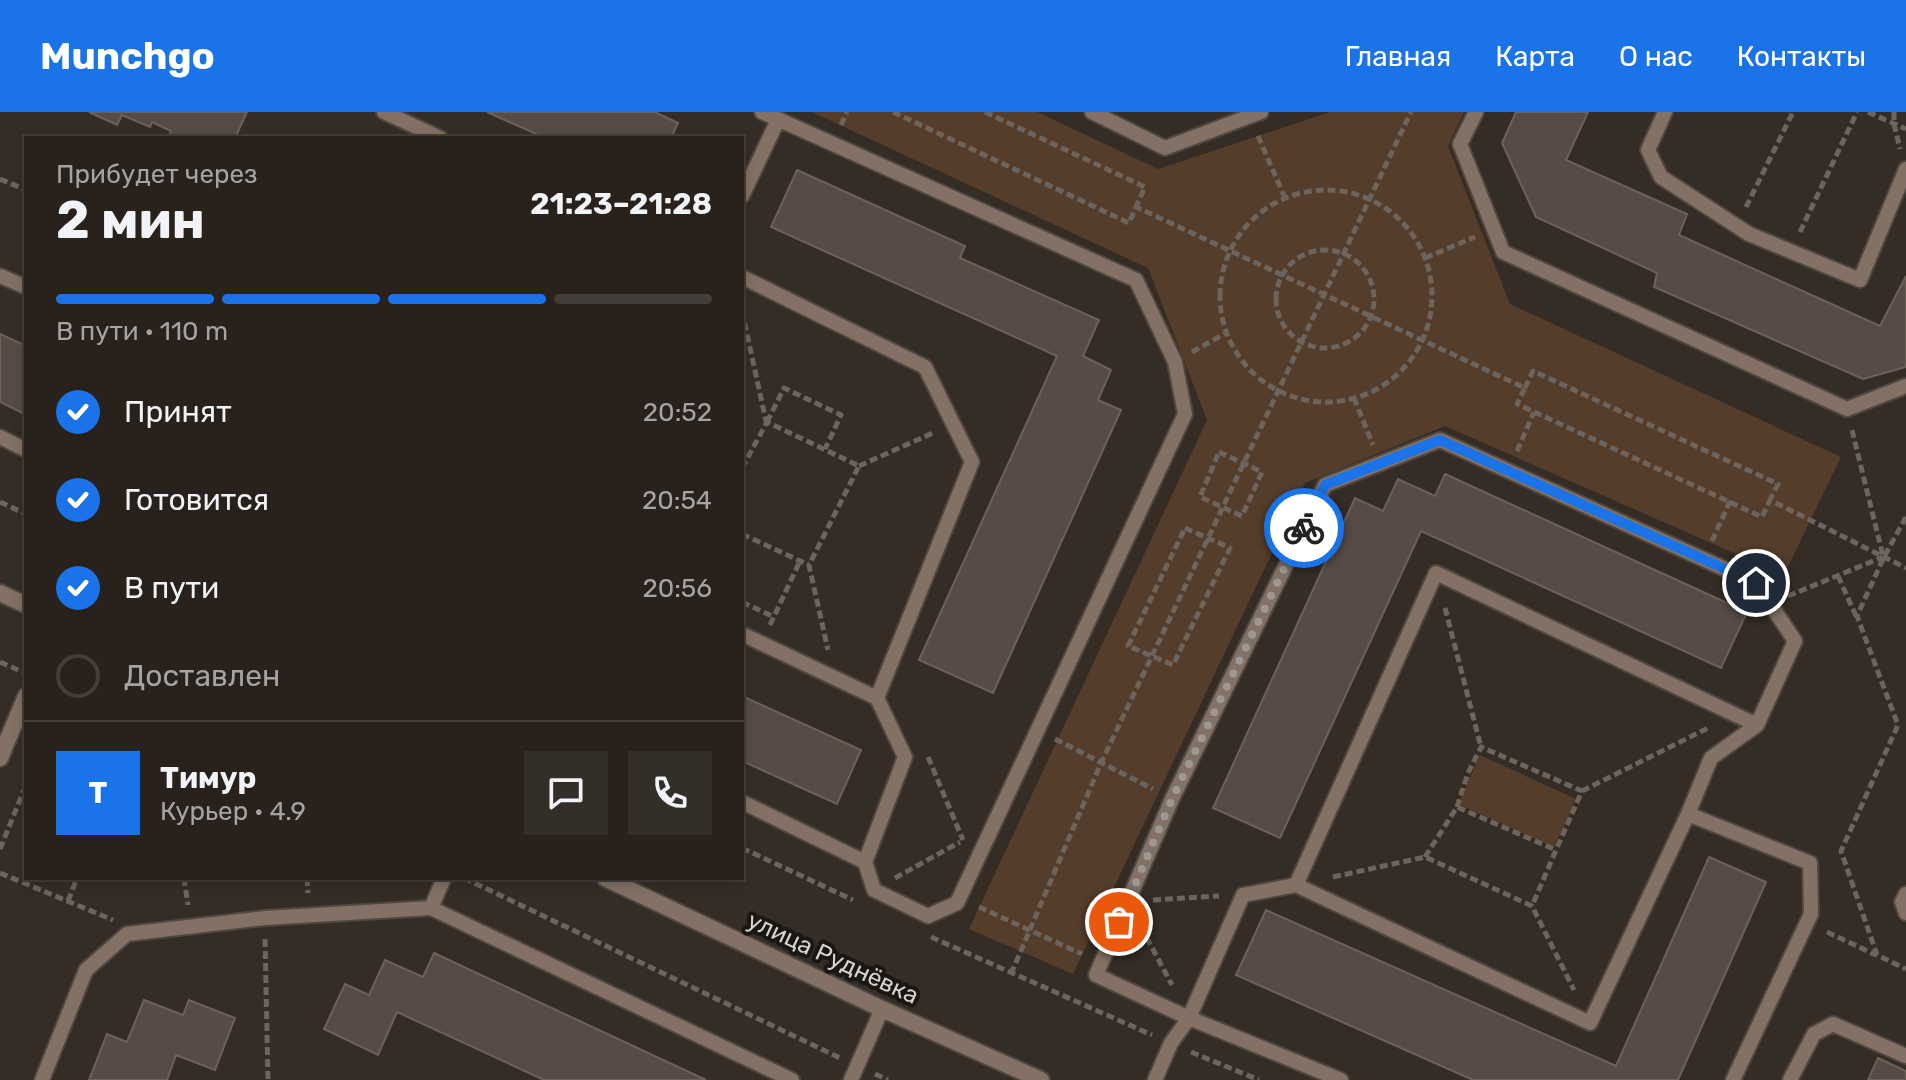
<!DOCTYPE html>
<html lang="ru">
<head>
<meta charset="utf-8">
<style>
  :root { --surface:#28211c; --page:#342e29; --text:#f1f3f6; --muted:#a5a3a3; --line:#443e3b; --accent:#1a73e8 }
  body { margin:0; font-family:Rubik,sans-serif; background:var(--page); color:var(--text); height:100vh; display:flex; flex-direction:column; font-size:30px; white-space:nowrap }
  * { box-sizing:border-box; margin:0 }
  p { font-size:26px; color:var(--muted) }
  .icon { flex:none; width:44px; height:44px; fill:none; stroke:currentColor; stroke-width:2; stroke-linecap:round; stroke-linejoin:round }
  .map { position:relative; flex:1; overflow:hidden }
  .sheet { position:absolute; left:24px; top:24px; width:720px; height:744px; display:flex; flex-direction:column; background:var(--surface); border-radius:0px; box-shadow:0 4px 12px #0003,0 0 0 2px var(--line) }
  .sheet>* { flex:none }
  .pin { position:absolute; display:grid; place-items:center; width:68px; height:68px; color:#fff; margin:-34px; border:4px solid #fff; border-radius:50%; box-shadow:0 2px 8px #0007 }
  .courier { position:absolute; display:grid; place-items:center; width:80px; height:80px; margin:-40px; border:6px solid #1a73e8; border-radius:50%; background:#fff; color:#222; box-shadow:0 2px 10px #0007 }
  .headline em { font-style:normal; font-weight:700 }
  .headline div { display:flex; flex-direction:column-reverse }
  .headline { display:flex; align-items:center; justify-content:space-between; height:136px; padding:0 32px }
  h1 { font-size:52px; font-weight:700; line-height:60px }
  .bar { display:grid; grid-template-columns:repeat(4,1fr); gap:12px 8px; align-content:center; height:96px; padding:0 32px }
  .bar i { height:10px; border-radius:6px; background:var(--line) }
  .bar .current { background:var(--accent) }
  .bar p { grid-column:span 4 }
  .line { display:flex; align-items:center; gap:20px; padding:0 32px; border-top:2px solid var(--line) }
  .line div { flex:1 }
  .round { display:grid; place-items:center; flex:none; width:84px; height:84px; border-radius:0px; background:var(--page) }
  ol { padding:0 32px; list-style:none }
  li { display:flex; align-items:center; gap:24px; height:88px }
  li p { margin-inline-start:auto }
  li .icon { padding:8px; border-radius:50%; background:var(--accent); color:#fff; stroke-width:4 }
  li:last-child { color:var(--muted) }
  li i { width:44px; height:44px; border:4px solid var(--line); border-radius:50% }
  header { display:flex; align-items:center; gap:48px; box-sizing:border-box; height:112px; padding:0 40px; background:var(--accent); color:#fff }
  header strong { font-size:38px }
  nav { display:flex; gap:44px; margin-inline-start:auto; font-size:28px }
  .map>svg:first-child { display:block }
</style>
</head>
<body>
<header>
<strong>Munchgo</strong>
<nav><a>Главная</a><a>Карта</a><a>О нас</a><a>Контакты</a></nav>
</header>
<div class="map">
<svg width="1906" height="968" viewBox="0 0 1906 968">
  <rect width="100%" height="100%" fill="#352c25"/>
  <path fill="#543d2b" d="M812,0H1037L1158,57L1330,0H1464L1448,34L1510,192L1841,345L1784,463L1445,314L1305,371L1073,862L969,817L1207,308L1148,156Z
    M1480,643L1576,687L1554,735L1458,692Z"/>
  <path fill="#564c45" stroke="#6c625a" stroke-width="2" d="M89,0H247L235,26H168L171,19L152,10L150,15L122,3L117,13Z
    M487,0H655L678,11L671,26H545Z
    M1516,0H1588L1566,48L1687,102L1679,123L1880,214L1906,164V255L1863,267L1654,175L1657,161L1536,105L1502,31Z
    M797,58L965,134L960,146L1099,208L1083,244L1111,258L1098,288L1121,298L993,581L919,548L1057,244L771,115Z
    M0,222L26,234V303L0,290Z
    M1445,362L1747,500L1721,556L1421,419L1280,726L1213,696L1355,386L1383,399L1398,367L1435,384Z
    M742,584L861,638L837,692L742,649Z
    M1709,745L1766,770L1678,968H1473L1236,863L1266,798L1616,954Z
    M434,841L706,968H544L397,900L378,943L324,917L345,872L369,883L385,848L423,865Z
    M144,888L183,903L189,888L235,906L215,958L176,943L167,968H89L107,922L127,930Z
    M1878,946L1906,959V968H1868Z"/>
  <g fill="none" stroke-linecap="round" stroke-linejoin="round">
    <g stroke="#4f4740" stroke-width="18">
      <path id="service" d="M384,0L440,26
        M1092,0L1165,36L1261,0
        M1476,0L1460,32L1503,140L1847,297L1906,274
        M1665,0L1648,38L1661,65L1749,122L1860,168L1906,57
        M742,84L778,8
        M0,164L26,175
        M742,165L925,255L972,350L877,586
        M0,325L26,338
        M742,522L877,586L905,645L865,750L874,778L928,804L957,791L1185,302L1175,250L1136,168L762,0
        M742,690L865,750
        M1688,702L1590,911L1296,773L1436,461L1757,613
        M1906,782L1902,790L1906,801
        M431,796L444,766
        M42,968L86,858L127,822L265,806L431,796L792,968
        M851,968L882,897
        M1155,968L1171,931L1189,906L1243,783L1296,773
        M1341,968L1189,906L1096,863L1172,687L1325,373L1440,328L1756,471L1795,529L1757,613L1711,646L1688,702L1810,751L1811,802L1733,968
        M1790,968L1814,922L1833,912L1906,944"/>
    </g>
    <g stroke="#4f4740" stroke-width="20">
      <path id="minor" d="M0,646L26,584"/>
    </g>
    <g stroke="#4f4740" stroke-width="20">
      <path id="tertiary" d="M0,481L26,493
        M605,766L882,897L1041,968"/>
    </g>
    <path stroke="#6c645d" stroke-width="5" stroke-dasharray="8 4" stroke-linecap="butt" d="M893,0L1129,111L1136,95L1525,276L1517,292L1762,405L1770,388L1906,456
      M985,0L1145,75L1136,95
      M1868,0L1906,17
      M1894,0V12L1900,37
      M841,13L847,0
      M1258,24L1285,86
      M0,67L26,78
      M1220 184a106 106 0 1 1 212 0a106 106 0 1 1-212 0Z
      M1746,95L1793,0
      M1800,120L1857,0
      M1276 187a49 49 0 1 1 98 0a49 49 0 1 1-98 0Z
      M1425,146L1475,125
      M742,199L766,309
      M1192,240L1226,221
      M1525,276L1533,259L1778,372L1770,388
      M1354,286L1373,333
      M767,310L784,276L841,303L825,337
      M1852,318L1883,444
      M1517,339L1534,300
      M1219,340L1262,360L1242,404L1200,385Z
      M859,354L935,320
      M742,356L767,310L859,354L809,453L828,538
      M0,390L26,402
      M1906,405L1884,445L1857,504L1898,613L1841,739L1877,843L1906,857
      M1185,416L1230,436L1173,553L1128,534Z
      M742,422L809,453
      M1712,429L1730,389
      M1838,464L1856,504
      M1788,484L1883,445
      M742,490L774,505
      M1445,496L1481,635
      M770,513L800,449
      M0,550L23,560
      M1055,627L1153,677
      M928,645L963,728
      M1582,679L1710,615
      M1457,695L1468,661L1481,635L1582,679L1556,738
      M742,736L853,788
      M0,737L26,673
      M1425,745L1457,695L1556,738L1532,794
      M0,761L113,808
      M1333,765L1425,745L1532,794L1574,878
      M184,766L188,793
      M307,766L308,781
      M464,766L840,946
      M895,766L960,730
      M1153,788L1219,784
      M68,789L77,766
      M979,795L1082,842
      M1141,815L1172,873
      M1827,820L1876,843
      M931,825L1152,923
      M265,827L268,968
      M1011,862L1101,651L1411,0
      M1191,940L1259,968
      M875,962L888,968"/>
    <use href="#service" stroke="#827164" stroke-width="14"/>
    <use href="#minor" stroke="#827164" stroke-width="16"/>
    <use href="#tertiary" stroke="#827164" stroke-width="16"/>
  </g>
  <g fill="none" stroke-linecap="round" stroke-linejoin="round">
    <path stroke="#9f9892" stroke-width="8" stroke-dasharray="0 14.4" d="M1119,810L1172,687L1304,416"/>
    <path stroke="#1a73e8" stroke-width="10" d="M1304,416L1325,373L1440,328L1756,471"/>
  </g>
  <g text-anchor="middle" stroke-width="8" stroke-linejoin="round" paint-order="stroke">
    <g font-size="24" fill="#d8d2cd" stroke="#1a1613">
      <text transform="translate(833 846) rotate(25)" y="8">улица Руднёвка</text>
    </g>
  </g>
</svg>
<div class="pin" style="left:1119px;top:810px;background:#ea580c"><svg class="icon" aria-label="bag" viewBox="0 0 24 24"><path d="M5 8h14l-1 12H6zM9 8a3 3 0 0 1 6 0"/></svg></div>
<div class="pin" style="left:1756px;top:471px;background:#1f2937"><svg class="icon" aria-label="home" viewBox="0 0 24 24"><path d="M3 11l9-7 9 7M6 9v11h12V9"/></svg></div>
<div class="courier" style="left:1304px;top:416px"><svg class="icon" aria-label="bike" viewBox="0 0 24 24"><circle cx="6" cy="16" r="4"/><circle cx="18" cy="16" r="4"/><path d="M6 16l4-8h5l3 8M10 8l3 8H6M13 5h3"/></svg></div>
<section class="sheet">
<div class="headline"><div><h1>2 мин</h1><p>Прибудет через</p></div><em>21:23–21:28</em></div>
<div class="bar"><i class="current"></i><i class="current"></i><i class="current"></i><i></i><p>В пути · 110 m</p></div>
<ol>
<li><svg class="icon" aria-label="check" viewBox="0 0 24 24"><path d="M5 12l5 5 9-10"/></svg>Принят<p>20:52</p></li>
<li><svg class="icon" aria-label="check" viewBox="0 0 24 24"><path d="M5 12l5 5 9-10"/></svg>Готовится<p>20:54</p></li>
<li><svg class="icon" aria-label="check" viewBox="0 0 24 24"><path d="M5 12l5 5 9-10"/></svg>В пути<p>20:56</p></li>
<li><i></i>Доставлен</li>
</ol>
<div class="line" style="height:144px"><b class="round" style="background:var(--accent);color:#fff">Т</b><div><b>Тимур</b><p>Курьер · 4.9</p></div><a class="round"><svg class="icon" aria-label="chat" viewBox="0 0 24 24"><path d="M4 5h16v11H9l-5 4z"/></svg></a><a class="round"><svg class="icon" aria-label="phone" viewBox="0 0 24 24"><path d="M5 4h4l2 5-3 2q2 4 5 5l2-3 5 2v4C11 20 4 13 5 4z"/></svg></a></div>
</section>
</div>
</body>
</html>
